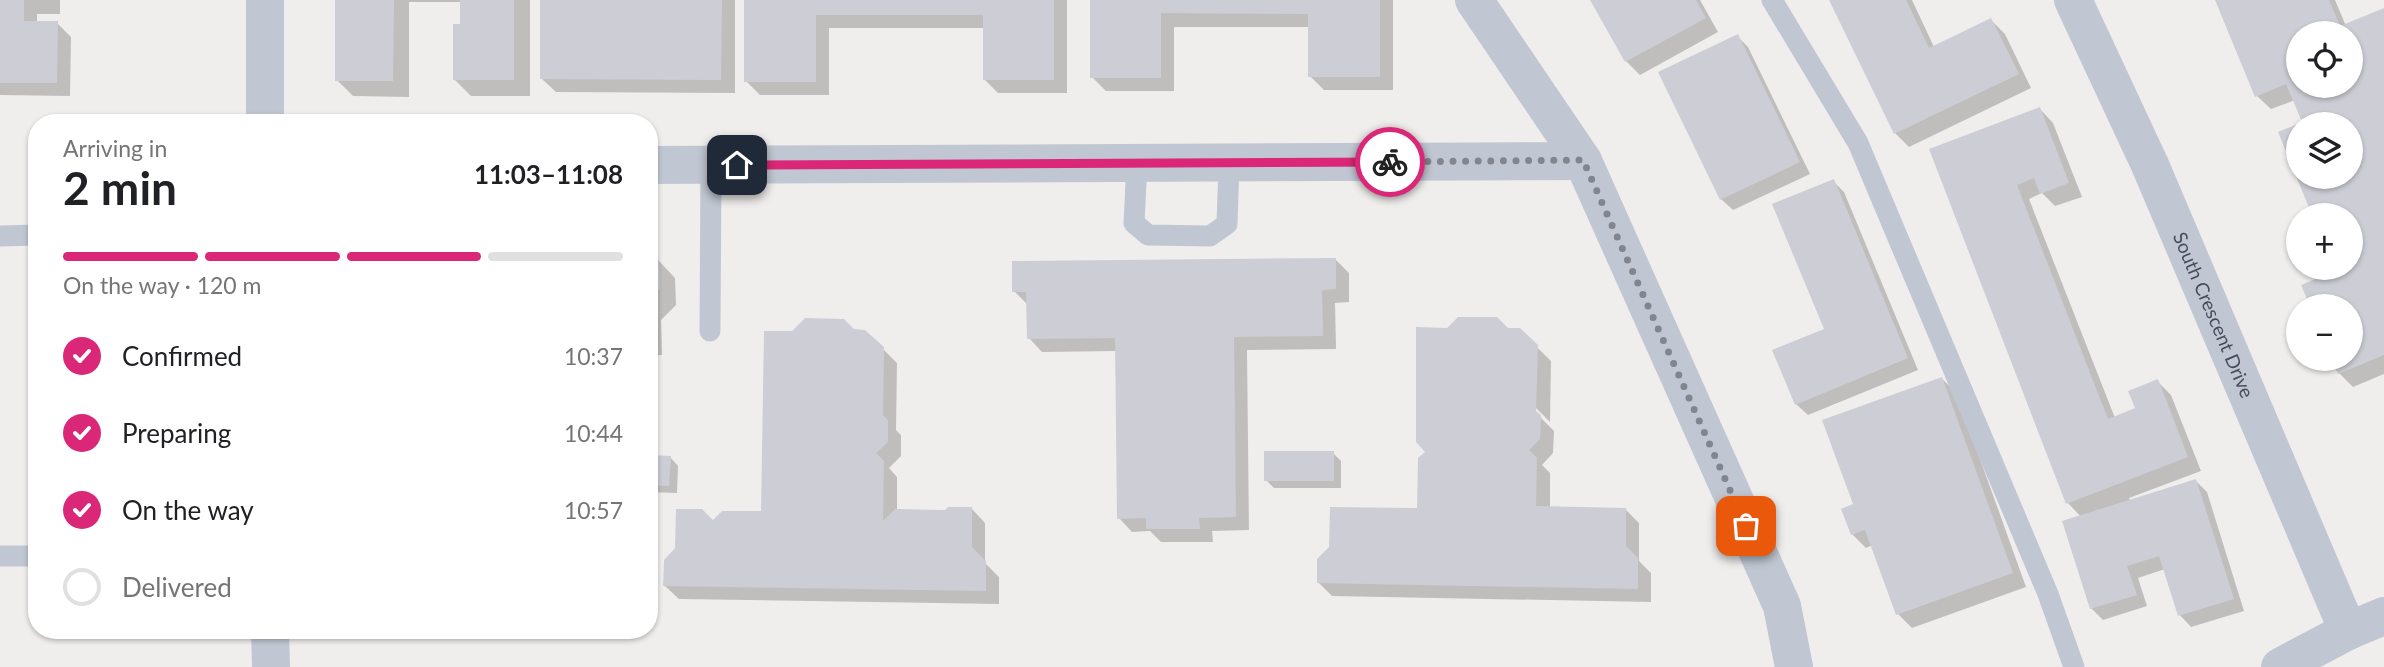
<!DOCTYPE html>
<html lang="en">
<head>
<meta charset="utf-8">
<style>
  :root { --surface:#fff; --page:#f6f6f6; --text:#202124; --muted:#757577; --line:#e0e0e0; --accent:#db2777 }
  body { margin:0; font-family:Lato,sans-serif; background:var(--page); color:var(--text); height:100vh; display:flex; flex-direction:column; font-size:26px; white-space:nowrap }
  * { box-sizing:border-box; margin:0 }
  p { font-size:23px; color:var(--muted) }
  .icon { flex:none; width:38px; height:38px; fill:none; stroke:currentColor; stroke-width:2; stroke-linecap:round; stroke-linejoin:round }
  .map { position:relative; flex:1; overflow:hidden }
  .sheet { position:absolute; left:28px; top:114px; width:630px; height:525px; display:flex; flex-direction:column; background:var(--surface); border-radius:28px; box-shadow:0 2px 5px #0004 }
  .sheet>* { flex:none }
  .tools { position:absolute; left:2286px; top:21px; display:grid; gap:14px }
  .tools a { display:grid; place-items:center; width:77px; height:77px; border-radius:50%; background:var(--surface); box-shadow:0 2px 5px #0004; font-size:35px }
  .pin { position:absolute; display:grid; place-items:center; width:60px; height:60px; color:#fff; margin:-30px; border-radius:14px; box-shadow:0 4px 10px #0006 }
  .courier { position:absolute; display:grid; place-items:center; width:70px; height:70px; margin:-35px; border:5px solid #db2777; border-radius:50%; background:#fff; color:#222; box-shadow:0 2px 9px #0007 }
  .summary em { font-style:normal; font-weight:700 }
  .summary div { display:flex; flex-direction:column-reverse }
  .summary { display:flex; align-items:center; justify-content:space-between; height:119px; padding:0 35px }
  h1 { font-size:46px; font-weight:700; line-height:52px }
  .bar { display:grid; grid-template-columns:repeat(4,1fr); gap:10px 7px; align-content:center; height:84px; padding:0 35px }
  .bar i { height:9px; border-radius:5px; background:var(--line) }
  .bar .on { background:var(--accent) }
  .bar p { grid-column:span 4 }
  ol { padding:0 35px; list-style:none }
  li { display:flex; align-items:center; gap:21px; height:77px }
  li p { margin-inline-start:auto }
  li .icon { padding:7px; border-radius:50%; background:var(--accent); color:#fff; stroke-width:4 }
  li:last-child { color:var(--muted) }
  li i { width:38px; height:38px; border:4px solid var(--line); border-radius:50% }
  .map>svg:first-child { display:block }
</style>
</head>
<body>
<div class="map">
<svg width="2384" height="667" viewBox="0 0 2384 667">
  <rect width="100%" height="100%" fill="#f0eeed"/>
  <path fill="#0003" fill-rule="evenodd" d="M0,0H60V14H37V23H57L71,37L70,96L0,95Z
    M337,0H530V96H471L455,80L462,26V2H409V97L353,96L337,80Z
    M542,0H735V93L556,92L542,79Z
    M746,0H1067V93H998L984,79V28H829V95H760L746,81Z
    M1092,0H1393V90H1324L1310,76V27H1174V91H1106L1092,77Z
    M1592,0H1700L1718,32L1640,75L1626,61Z
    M1830,0H1912L1934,47L1991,20L2005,34L2031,88L1909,147L1895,133Z
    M2217,0H2335L2346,26L2384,10V374L2353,387L2339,373L2333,359H2350V306H2312L2303,286L2338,272L2336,268H2350V215H2314L2298,177H2350V124H2301L2304,123L2295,100L2271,109L2257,96ZM2298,33H2350V86H2298Z
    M1737,36L1748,47L1810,174L1733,210L1721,199Z
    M2040,109L2053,123L2082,197L2055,206L2042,193L2029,199L2115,418L2137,409L2157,381L2171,395L2201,471L2129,498L2130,501L2196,481L2207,492L2244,611L2191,627L2180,615L2165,569L2138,578L2147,606L2103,620L2091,608L2081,517L2068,503L1932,150Z
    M1833,181L1844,192L1918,370L1808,415L1796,404L1826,330Z
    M1335,259L1349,273V302L1335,303L1336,349L1247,350L1249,530L1212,531L1213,542H1161L1150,531L1132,532L1119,518L1117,351L1042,352L1029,338L1028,305L1014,291Z
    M649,261H659L675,278L676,305L661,320L662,355H649Z
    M1507,329L1519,330L1551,361L1550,422L1531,403L1529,406L1554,431L1553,453L1542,465L1550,473V508L1626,510L1639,523V561L1651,573V602L1332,596L1319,583L1419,510L1427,452Z
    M853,331L883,349L897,363L896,430L901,435V456L889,468L897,477V511H946L972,509L985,523V563L999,577V604L679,599L665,586L677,549L713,523L762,513Z
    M1942,379L1956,392L2026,587L1912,628L1898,614L1873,545L1866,548L1852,534L1856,505Z
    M1333,453L1341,461V488H1274L1266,480Z
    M649,457H670L678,466L677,493L649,492Z"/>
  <path fill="#cdced5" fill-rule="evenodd" d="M0,0H24V21H58L57,83H0Z
    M335,0H394L393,81H335Z
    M460,0H514V80H453V24H460Z
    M540,0H722L721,80L540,79Z
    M744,0H1054V80H983V15H816V82H744Z
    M1090,0H1380V77H1308V14L1161,13V78H1090Z
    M1590,0H1696L1706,18L1625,62Z
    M1829,0H1906L1929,48L1991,18L2019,74L1894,134Z
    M2215,0H2329L2340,26L2384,8V355L2338,374L2331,359H2350V306H2310L2301,285L2335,271L2334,268H2350V215H2312L2278,132L2302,122L2286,84L2255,97ZM2298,33H2350V86H2298ZM2298,124H2350V177H2298Z
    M1738,34L1800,162L1720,200L1658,72Z
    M2040,107L2069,183L2040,194L2034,178L2017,185L2108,419L2135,408L2128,391L2158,379L2188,457L2066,504L1929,149Z
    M1834,179L1908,358L1795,405L1772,350L1824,329L1772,204Z
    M1336,258V289L1322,290L1323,336L1234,337L1236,517L1199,518L1200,529H1146V518L1117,519L1115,338L1027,339L1026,292H1012V261Z
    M649,260H659L660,288L649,299Z
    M1458,317H1497L1508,328H1520L1538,345L1536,411L1541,415L1540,439L1529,450L1537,458L1536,506L1626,508V546L1638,558V589L1317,583V559L1329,547L1330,507L1417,508L1418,458L1425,452L1416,442V327L1447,328Z
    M805,318L844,319L854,329L865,330L884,347L883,415L888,420V442L876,453L884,461L883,521L895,509L945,510L948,507H972V547L986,561V591L663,586L664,560L675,548L676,509H702L713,520L722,511H761L764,331H792Z
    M1942,377L2013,573L1896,615L1865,530L1851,535L1841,509L1853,504L1822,420Z
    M1264,451H1334V481H1264Z
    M649,455L671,456L669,486L649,485Z
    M2196,479L2234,599L2178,616L2159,556L2127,566L2137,595L2090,609L2062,521Z"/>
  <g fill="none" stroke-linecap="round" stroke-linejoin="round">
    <path stroke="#c1c7d2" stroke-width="21" d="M1772,0L1858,143L2048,594L2074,667
      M1137,163L1134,223L1148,235L1210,236L1227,224L1229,164
      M0,236L37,235
      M710,331L711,165
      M0,556H37"/>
    <g stroke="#c1c7d2" stroke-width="38">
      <path d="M265,0V122"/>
      <path d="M1474,0L1583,161L1782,606L1794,667"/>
      <path id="s1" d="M2073,0L2150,165L2348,631"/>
      <path d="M649,165L1583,161"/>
      <path d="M270,630L271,667"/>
      <path d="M2280,667L2348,631L2384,616"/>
    </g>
  </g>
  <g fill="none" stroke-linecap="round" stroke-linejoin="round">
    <path stroke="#82858d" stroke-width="7" stroke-dasharray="0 12.6" d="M1390,162L1583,160L1746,526"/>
    <path stroke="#db2777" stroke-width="9" d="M737,165L1390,162"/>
  </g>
  <g text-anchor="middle" stroke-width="5" stroke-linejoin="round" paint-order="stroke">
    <g font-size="19" fill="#464d5a" stroke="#fff">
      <text dy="7" stroke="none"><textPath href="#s1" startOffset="345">South Crescent Drive</textPath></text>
    </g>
  </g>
</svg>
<div class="tools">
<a><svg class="icon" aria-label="locate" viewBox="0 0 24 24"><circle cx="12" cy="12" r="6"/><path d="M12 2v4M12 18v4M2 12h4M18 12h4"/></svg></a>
<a><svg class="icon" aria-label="layers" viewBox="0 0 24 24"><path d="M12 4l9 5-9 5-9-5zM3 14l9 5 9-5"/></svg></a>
<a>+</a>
<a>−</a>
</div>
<div class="pin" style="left:1746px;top:526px;background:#ea580c"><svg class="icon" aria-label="bag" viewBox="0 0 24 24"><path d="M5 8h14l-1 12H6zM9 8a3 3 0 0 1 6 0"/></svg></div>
<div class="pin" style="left:737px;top:165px;background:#1f2937"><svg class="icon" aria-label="home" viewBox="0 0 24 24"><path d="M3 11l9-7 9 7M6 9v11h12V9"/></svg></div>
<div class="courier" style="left:1390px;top:162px"><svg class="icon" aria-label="bike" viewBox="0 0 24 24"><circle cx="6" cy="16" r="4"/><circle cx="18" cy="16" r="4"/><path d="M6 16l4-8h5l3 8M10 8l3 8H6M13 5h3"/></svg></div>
<section class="sheet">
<div class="summary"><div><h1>2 min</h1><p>Arriving in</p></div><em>11:03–11:08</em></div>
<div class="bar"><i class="on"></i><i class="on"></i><i class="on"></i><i></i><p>On the way · 120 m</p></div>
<ol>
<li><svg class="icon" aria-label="check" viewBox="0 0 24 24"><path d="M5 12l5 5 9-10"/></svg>Confirmed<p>10:37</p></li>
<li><svg class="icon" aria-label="check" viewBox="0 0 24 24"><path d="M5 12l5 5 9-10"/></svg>Preparing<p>10:44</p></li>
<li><svg class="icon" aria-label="check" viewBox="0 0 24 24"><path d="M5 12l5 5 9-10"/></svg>On the way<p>10:57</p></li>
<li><i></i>Delivered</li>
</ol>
</section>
</div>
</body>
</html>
